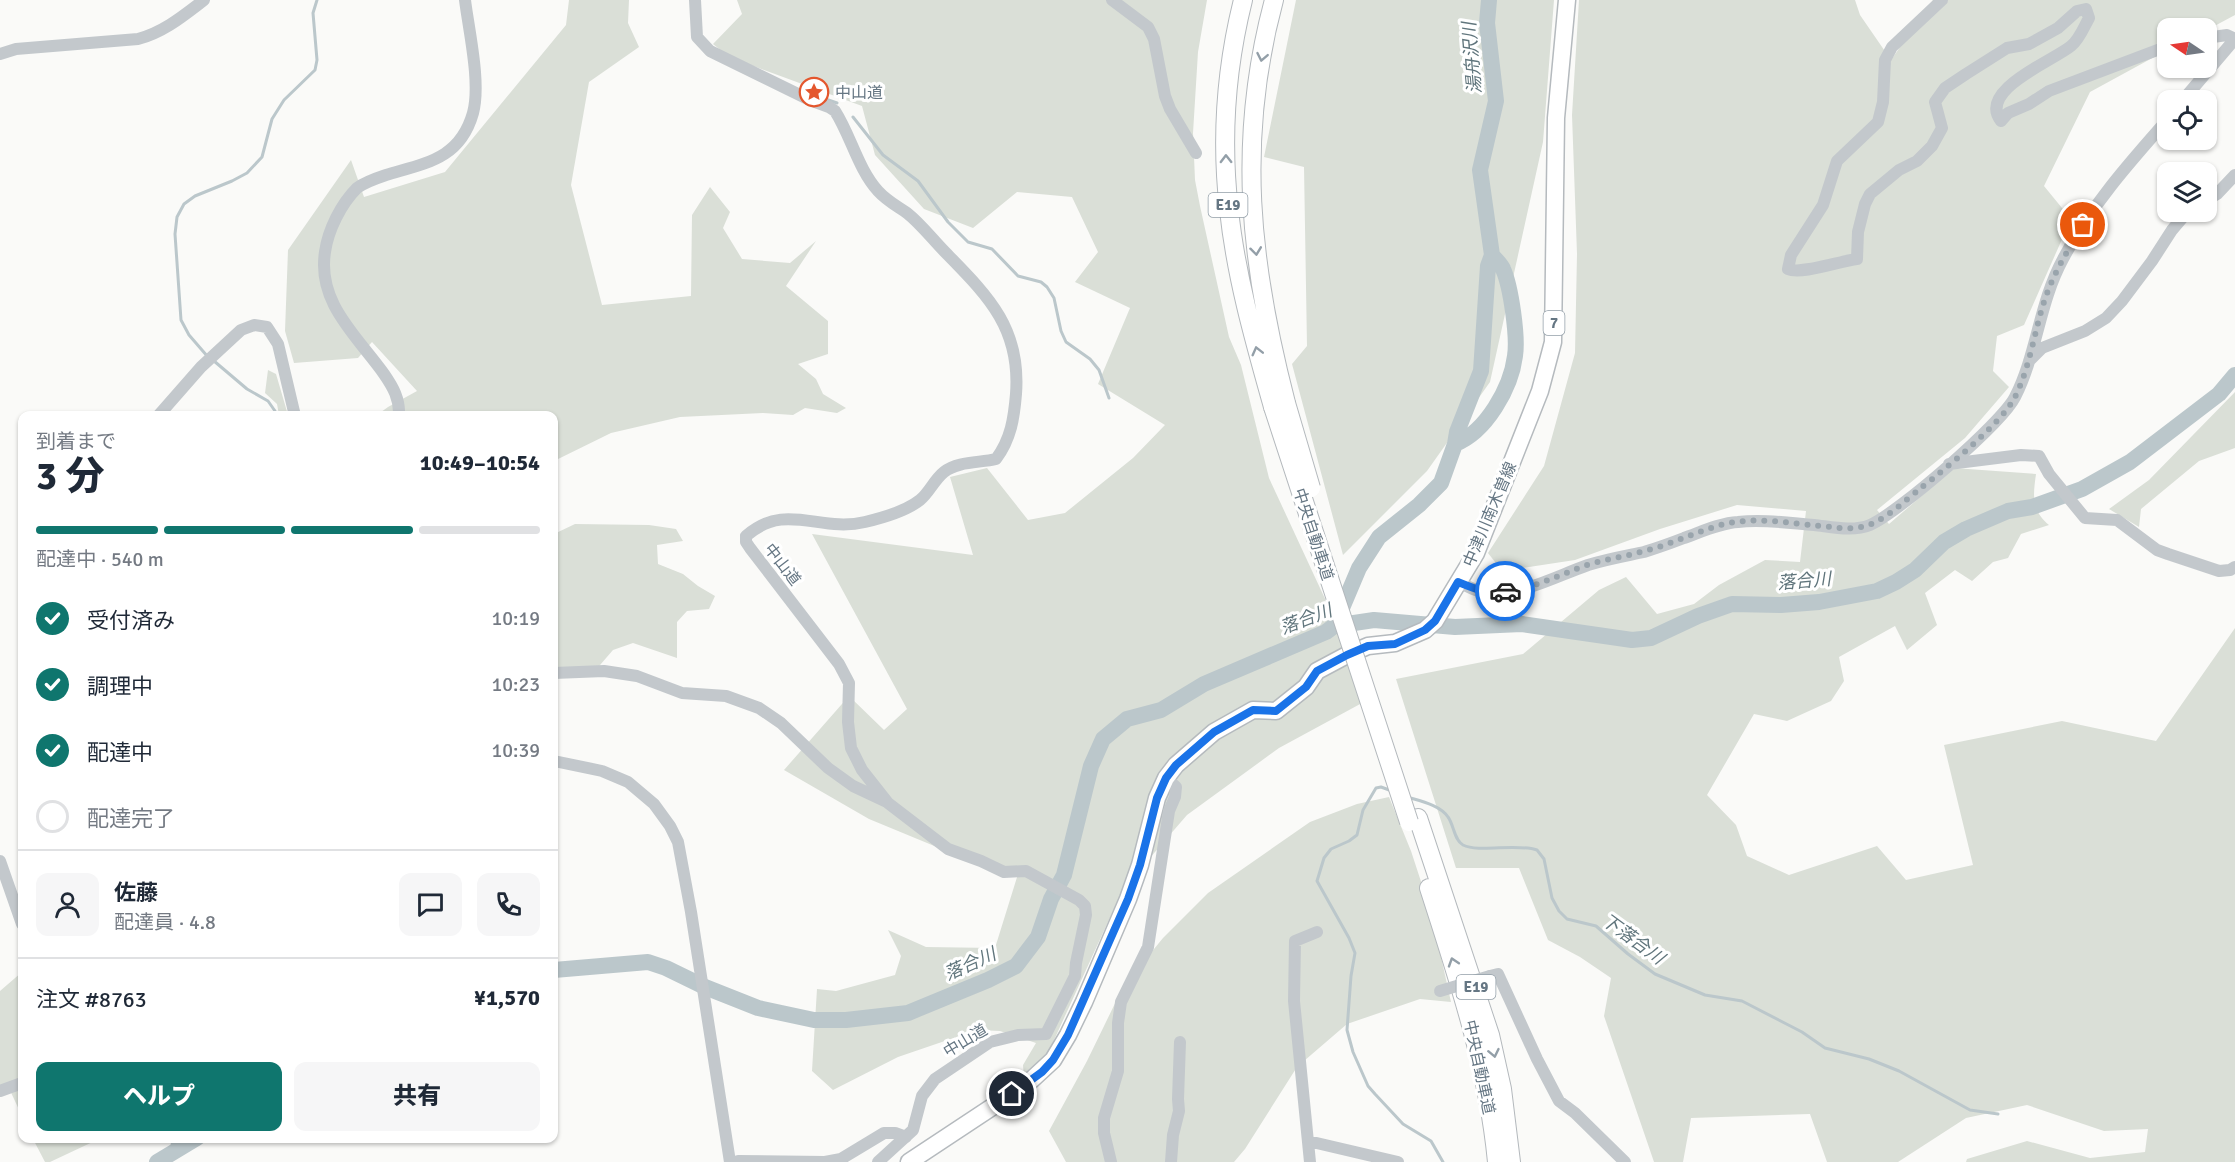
<!DOCTYPE html>
<html lang="ja">
<head>
<meta charset="utf-8">
<style>
  :root { --surface:#fff; --page:#f6f6f7; --text:#1f2937; --muted:#747a83; --line:#e0e1e3; --accent:#0f766e }
  body { margin:0; font-family:Signika,"Noto Sans JP",sans-serif; background:var(--page); color:var(--text); height:100vh; display:flex; flex-direction:column; font-size:22px; white-space:nowrap }
  * { box-sizing:border-box; margin:0 }
  p { font-size:20px; color:var(--muted) }
  .icon { flex:none; width:33px; height:33px; fill:none; stroke:currentColor; stroke-width:2; stroke-linecap:round; stroke-linejoin:round }
  .map { position:relative; flex:1; overflow:hidden }
  .sheet { position:absolute; left:18px; top:411px; width:540px; height:732px; display:flex; flex-direction:column; background:var(--surface); border-radius:12px; box-shadow:0 2px 4px #0004 }
  .sheet>* { flex:none }
  .needle { width:39px; rotate:283deg }
  .fabs { position:absolute; left:2157px; top:18px; display:grid; gap:12px }
  .fabs a { display:grid; place-items:center; width:60px; height:60px; border-radius:12px; background:var(--surface); box-shadow:0 2px 4px #0004; font-size:30px }
  .pin { position:absolute; display:grid; place-items:center; width:51px; height:51px; color:#fff; margin:-26px; border:3px solid #fff; border-radius:50%; box-shadow:0 2px 6px #0007 }
  .courier { position:absolute; display:grid; place-items:center; width:60px; height:60px; margin:-30px; border:4px solid #1a73e8; border-radius:50%; background:#fff; color:#222; box-shadow:0 2px 8px #0007 }
  .overview em { font-style:normal; font-weight:800 }
  .overview div { display:flex; flex-direction:column-reverse }
  .overview { display:flex; align-items:center; justify-content:space-between; height:102px; padding:0 18px }
  h1 { font-size:39px; font-weight:800; line-height:45px }
  .bar { display:grid; grid-template-columns:repeat(4,1fr); gap:9px 6px; align-content:center; height:72px; padding:0 18px }
  .bar i { height:8px; border-radius:4px; background:var(--line) }
  .bar .current { background:var(--accent) }
  .bar p { grid-column:span 4 }
  .line { display:flex; align-items:center; gap:15px; padding:0 18px; border-top:2px solid var(--line) }
  .line div { flex:1 }
  .round { display:grid; place-items:center; flex:none; width:63px; height:63px; border-radius:12px; background:var(--page) }
  ol { padding:0 18px; list-style:none }
  li { display:flex; align-items:center; gap:18px; height:66px }
  li p { margin-inline-start:auto }
  li .icon { padding:6px; border-radius:50%; background:var(--accent); color:#fff; stroke-width:4 }
  li:last-child { color:var(--muted) }
  li i { width:33px; height:33px; border:3px solid var(--line); border-radius:50% }
  .button { display:flex; gap:12px; margin-top:auto; padding:12px 18px }
  .button a { flex:1; height:69px; border-radius:12px; background:var(--accent); color:#fff; font-size:24px; font-weight:800; line-height:69px; text-align:center }
  .button a+a { background:var(--page); color:var(--text) }
  .map>svg:first-child { display:block }
</style>
</head>
<body>
<div class="map">
<svg width="2235" height="1162" viewBox="0 0 2235 1162">
  <rect width="100%" height="100%" fill="#fafaf8"/>
  <path fill="#dadfd7" d="M569,0H629L628,23L639,47L589,82L571,185L602,305L691,296L692,215L710,187L730,212L723,228L742,259L790,263L816,241L786,286L828,321V354L798,364L816,379L823,394L846,408L837,413L805,408L793,415L763,413L680,417L611,433L554,461V416L377,415L388,407L417,391L372,342L358,358L294,363L285,331L288,250L351,160L364,197L445,172L566,25Z
    M737,0H1207L1198,52L1193,133L1195,180L1200,206L1229,337L1241,365L1269,478L1358,670L1362,703L1279,748L1187,815L1123,889L1049,1051L1024,1077L1023,1065L1036,1043L1000,1031L977,1030L898,1057L833,1090L812,1071L817,989L836,991L895,975L901,956L888,930L926,947L995,948L1018,874L944,850L869,819L784,770L849,696L884,730L907,709L812,534L973,555L950,477L987,468L1028,520L1065,513L1133,458L1165,425L1098,384L1130,308L1075,282L1098,252L1072,197L1017,192L973,228L924,209L875,155L862,106L729,57L713,44L742,14Z
    M1296,0H1554L1543,142L1490,382L1427,471L1343,555L1292,364L1307,346L1304,167L1264,157Z
    M1579,0H1855L1860,15L1891,60L1933,0H2235V15L2207,30L2168,28L2167,50L2090,92L2044,186L2071,219L2024,325L1997,336L1993,371L2009,387L1965,438L1877,510L1889,524L1954,468L2036,474C2033,496 2031,510 2049,525L2021,534L2008,558L1993,562L1972,581L1955,570L1925,593L1937,625L1907,650L1895,626L1839,657L1844,681L1831,701L1787,721L1754,714L1707,795L1736,825L1747,856L1789,875L1877,846L1906,880L1973,865L1944,745L2062,721L2156,741L2235,628V1162H1966L1967,1159L2027,1141L2090,1158L2145,1152L2148,1129L2104,1131L2027,1105L1966,1118L1898,1162H1827L1810,1114L1691,1118L1683,1162H1654L1604,1016L1611,978L1580,957L1548,940L1519,868H1456L1396,679L1523,654L1599,590L1626,577L1657,614L1694,604L1719,585L1765,560L1800,562L1806,511L1737,505L1660,529L1575,560L1502,571L1488,553L1544,466L1575,353L1577,254L1572,115Z
    M268,370L276,374L288,415H279L277,404L265,393Z
    M2235,392V448L2199,461L2141,509L2139,527L2109,509L2149,480Z
    M575,524L649,525L676,529L683,541L657,545L658,564L683,574L698,586L715,596L709,609L687,611L677,622V658L633,643L613,650L594,672L554,669V534Z
    M1389,797L1411,851L1431,912L1451,1002L1420,999L1347,1024L1297,1067L1245,1149L1234,1162H1066L1049,1131L1087,1061L1123,987L1163,938L1208,893L1310,822L1357,804Z
    M22,972V1116L7,1084L0,1086V991Z
    M33,1139H99L50,1162H45Z"/>
  <g fill="none" stroke-linecap="round" stroke-linejoin="round">
    <path stroke="#bbc7cb" stroke-width="3" d="M811,94L837,103
      M853,117L883,155L918,181L948,222L968,242L992,249L1018,276L1041,282L1047,287L1054,298L1061,331L1066,342L1090,359L1099,370L1109,398
      M208,357L189,335L181,320L175,234L177,217L184,204L195,196L232,181L247,173L262,157L272,119L284,100L315,70L317,60L313,13L317,0
      M214,361L247,389L268,401L275,411V416
      M1392,791L1381,787L1376,788L1363,810L1357,835L1349,841L1331,849L1324,858L1317,881L1349,938L1355,953L1351,976L1347,1030L1353,1052L1368,1086L1375,1094L1403,1124L1431,1141L1443,1162
      M1407,797C1420,801 1440,805 1448,817C1454,825 1454,840 1463,845C1479,853 1516,843 1537,850L1544,859L1552,898L1559,911L1567,919L1596,926L1628,954L1655,974L1705,995L1742,1001L1802,1032L1825,1048L1869,1059L1899,1071L1970,1110L1998,1114
      M171,1154L173,1138"/>
    <path stroke="#bbc7cb" stroke-width="16" d="M1455,444C1486,432 1511,388 1515,356C1518,337 1511,287 1503,269C1501,264 1495,259 1492,255
      M1337,620L1359,568L1379,537L1419,505L1441,483L1455,444L1457,432L1481,371L1488,266L1492,255L1480,170L1496,101L1487,23L1489,0
      M554,970L648,962L666,968L705,987L758,1008L814,1020H846L908,1013L988,980L1016,966L1038,937L1051,899L1064,875L1091,766L1103,739L1127,719L1161,710L1204,684L1326,632L1334,626L1374,620L1455,627L1522,624L1632,640L1651,638L1698,616L1732,604L1781,605L1819,602L1877,591L1896,582L1915,570L1944,542L1966,529L2008,511L2032,507L2082,489L2130,462L2219,394L2235,375
      M157,1162L197,1138"/>
    <g stroke="#b5babe" stroke-width="19">
      <path id="major" d="M909,1162L1027,1084L1053,1060L1068,1035L1084,1002L1128,899L1140,865L1157,798L1166,778L1176,765L1214,732L1253,710L1276,711L1306,687L1317,671L1347,655L1368,646L1395,643L1425,630L1435,621L1476,553L1540,391L1553,342L1556,118L1567,0"/>
    </g>
    <g stroke="#b4b9bd" stroke-width="20">
      <path id="highway" d="M1243,0C1226,68 1221,141 1229,210C1236,277 1255,343 1273,407
        M1274,0C1236,141 1250,264 1286,403
        M1418,818L1490,1035L1502,1089L1511,1162
        M1429,888C1458,978 1488,1067 1497,1162"/>
    </g>
    <path stroke="#c3c8cc" stroke-width="12" d="M695,0L697,37L710,51L810,100L829,107L835,111C851,136 858,169 878,191C887,201 897,206 907,213C921,224 933,240 946,253C988,296 1021,328 1016,394C1014,418 1011,439 996,459C980,463 958,461 944,472C934,480 929,493 920,500C905,512 882,518 865,522C819,533 786,501 746,536V542L750,548L839,664L849,683L848,722L851,748L862,770L888,803L948,849L981,861L1004,872L1026,871L1079,900L1085,906L1086,915L1076,963L1075,976L1046,1034L1018,1035L990,1042L935,1079L922,1096L913,1130L878,1162
      M1112,0L1148,27L1154,39L1165,96L1170,109L1196,153
      M1942,0L1892,47L1885,60L1883,102L1878,122L1837,161L1823,205L1791,255L1788,269C1801,275 1840,261 1857,259L1858,232L1865,204L1870,194L1899,170L1917,161L1932,146L1942,128L1935,102L1945,88L1966,74L2007,48L2029,44L2058,28L2077,11L2086,9L2089,18C2084,27 2079,40 2071,46C2053,61 1977,90 2001,121L2008,113L2029,104L2049,91L2168,46
      M2206,38L2227,35L2235,39
      M0,54L16,49L138,39C164,32 183,16 204,0
      M2183,100L2235,39
      M2206,201L2217,194L2235,175
      M2029,361L2042,348L2085,331L2106,318L2122,301L2152,261L2172,230L2183,217L2191,212
      M158,416L201,367L241,330L254,325L267,327L278,344L295,416
      M399,416C400,399 393,387 384,374C357,336 317,303 325,252C328,230 341,204 357,188C365,182 377,178 386,175C426,163 460,159 473,113C481,83 469,32 465,0
      M1949,464L2021,455L2039,456L2049,474L2085,518L2117,520L2157,550L2168,554L2219,571L2230,570L2235,567
      M1458,582C1469,587 1482,594 1494,594C1528,592 1557,576 1588,565C1607,559 1625,556 1644,552C1657,548 1671,543 1684,538C1701,532 1720,523 1738,522C1763,519 1789,523 1814,525C1832,527 1853,532 1870,525C1898,513 2002,423 2015,397C2037,354 2039,303 2063,259C2090,207 2129,163 2168,119
      M554,673L604,671L637,676L682,693L726,696L759,708L781,723L828,768L853,786L887,802
      M554,761L602,771L628,782L654,804L670,826L678,842L691,912L730,1162
      M0,861L22,924
      M1490,976L1498,974L1537,1059L1559,1101L1575,1113L1625,1162
      M0,1091L22,1083
      M1308,1141L1398,1162
      M738,1161L825,1162L841,1159L884,1133H895L906,1137
      M1111,1162L1104,1133V1118L1118,1071V1023L1121,1002L1148,947L1169,811L1175,797L1176,787L1166,778
      M1171,1162L1173,1135L1179,1111L1178,1099L1180,1042
      M1310,1162L1294,1001L1295,941L1317,932"/>
    <use href="#major" stroke="#fff" stroke-width="16"/>
    <use href="#highway" stroke="#fff" stroke-width="18"/>
    <g stroke="#b4b9bd" stroke-width="20" stroke-linecap="butt">
      <path id="highway-bridge" d="M1286,403L1311,488
        M1273,407L1409,822"/>
    </g>
    <path stroke="#c3c8cc" stroke-width="12" d="M1440,991L1490,976"/>
    <use href="#highway-bridge" stroke="#fff" stroke-width="18"/>
  </g>
  <defs><path id="oneway-chevron" d="M-2-3.5L2.5 0L-2 3.5" fill="none" stroke-width="1.6" stroke-linecap="round" stroke-linejoin="round" transform="scale(1.5)"/></defs>
  <g stroke="#939fa8">
    <use href="#oneway-chevron" transform="translate(1262 57) rotate(101)"/>
    <use href="#oneway-chevron" transform="translate(1226 159) rotate(-91)"/>
    <use href="#oneway-chevron" transform="translate(1256 251) rotate(83)"/>
    <use href="#oneway-chevron" transform="translate(1257 351) rotate(-104)"/>
    <use href="#oneway-chevron" transform="translate(1453 962) rotate(-108)"/>
    <use href="#oneway-chevron" transform="translate(1494 1053) rotate(78)"/>
  </g>
  <g fill="none" stroke-linecap="round" stroke-linejoin="round">
    <path stroke="#99a4ac" stroke-width="6" stroke-dasharray="0 10.8" d="M1505,591C1535,588 1559,575 1587,565C1606,559 1625,557 1644,551C1670,545 1695,532 1721,525C1752,516 1789,523 1820,526C1834,527 1847,530 1861,527C1883,523 1903,502 1921,488C1945,469 2002,423 2015,397C2030,367 2034,333 2044,302C2053,274 2068,250 2083,225"/>
    <path stroke="#1a73e8" stroke-width="8" d="M1012,1094L1042,1072L1053,1060L1068,1035L1128,899L1140,865L1157,798L1166,778L1176,765L1214,732L1253,710L1276,711L1306,687L1317,671L1347,655L1368,646L1395,644L1425,630L1435,621L1458,582C1475,589 1487,594 1505,591"/>
  </g>
  <defs>
    <g id="sight-ring" transform="scale(1.5)"><circle r="9.5" fill="#fff" stroke="#e4572e" stroke-width="1.5"/><path d="M0-6L1.8-2.2L6-1.7L2.9 1.2L3.7 5.4L0 3.3L-3.7 5.4L-2.9 1.2L-6-1.7L-1.8-2.2Z" fill="#e4572e"/></g>
  </defs>
  <g fill-rule="evenodd">
    <use href="#sight-ring" x="814" y="92"/>
  </g>
  <g text-anchor="middle" stroke-width="6" stroke-linejoin="round" paint-order="stroke">
    <g fill="#fff" stroke="#939fa8" stroke-width="1.5">
      <rect x="1208.5" y="193" width="39" height="24" rx="4.5"/>
      <rect x="1543.5" y="311" width="21" height="24" rx="4.5"/>
      <rect x="1456.5" y="975" width="39" height="24" rx="4.5"/>
    </g>
    <g font-size="15" font-weight="bold" fill="#657683">
      <text x="1228" y="210">E19</text>
      <text x="1554" y="328">7</text>
      <text x="1476" y="992">E19</text>
    </g>
    <g font-size="16" fill="#657683" stroke="#fff" text-anchor="start">
      <text x="835" y="98">中山道</text>
    </g>
    <g font-size="16" fill="#657683" stroke="#fff">
      <text transform="translate(1489 514) rotate(-67)" y="6">中津川南木曽線</text>
      <text transform="translate(1314 534) rotate(72)" y="6">中央自動車道</text>
      <text transform="translate(783 564) rotate(52)" y="6">中山道</text>
      <text transform="translate(965 1040) rotate(-31)" y="6">中山道</text>
      <text transform="translate(1480 1067) rotate(78)" y="6">中央自動車道</text>
    </g>
    <g font-size="18" font-style="italic" fill="#60757c" stroke="#fff">
      <text transform="translate(1472 58) rotate(-95)" y="6">湯舟沢川</text>
      <text transform="translate(1804 581) rotate(-5)" y="6">落合川</text>
      <text transform="translate(1306 619) rotate(-21)" y="6">落合川</text>
      <text transform="translate(1633 939) rotate(36)" y="6">下落合川</text>
      <text transform="translate(970 964) rotate(-24)" y="6">落合川</text>
    </g>
  </g>
</svg>
<div class="fabs">
<a><svg class="needle" viewBox="-14 -14 28 28"><path d="M0-13l5 13h-10z" fill="#e53935"/><path d="M0 13l5-13h-10z" fill="#747a83"/></svg></a>
<a><svg class="icon" aria-label="locate" viewBox="0 0 24 24"><circle cx="12" cy="12" r="6"/><path d="M12 2v4M12 18v4M2 12h4M18 12h4"/></svg></a>
<a><svg class="icon" aria-label="layers" viewBox="0 0 24 24"><path d="M12 4l9 5-9 5-9-5zM3 14l9 5 9-5"/></svg></a>
</div>
<div class="pin" style="left:2083px;top:225px;background:#ea580c"><svg class="icon" aria-label="bag" viewBox="0 0 24 24"><path d="M5 8h14l-1 12H6zM9 8a3 3 0 0 1 6 0"/></svg></div>
<div class="pin" style="left:1012px;top:1094px;background:#1f2937"><svg class="icon" aria-label="home" viewBox="0 0 24 24"><path d="M3 11l9-7 9 7M6 9v11h12V9"/></svg></div>
<div class="courier" style="left:1505px;top:591px"><svg class="icon" aria-label="car" viewBox="0 0 24 24"><path d="M5 17H2v-5l4-1 3-4h7l3 4 3 1v5h-3M9 17h6M6 11h13"/><circle cx="7" cy="17" r="2"/><circle cx="17" cy="17" r="2"/></svg></div>
<section class="sheet">
<div class="overview"><div><h1>3 分</h1><p>到着まで</p></div><em>10:49–10:54</em></div>
<div class="bar"><i class="current"></i><i class="current"></i><i class="current"></i><i></i><p>配達中 · 540 m</p></div>
<ol>
<li><svg class="icon" aria-label="check" viewBox="0 0 24 24"><path d="M5 12l5 5 9-10"/></svg>受付済み<p>10:19</p></li>
<li><svg class="icon" aria-label="check" viewBox="0 0 24 24"><path d="M5 12l5 5 9-10"/></svg>調理中<p>10:23</p></li>
<li><svg class="icon" aria-label="check" viewBox="0 0 24 24"><path d="M5 12l5 5 9-10"/></svg>配達中<p>10:39</p></li>
<li><i></i>配達完了</li>
</ol>
<div class="line" style="height:108px"><a class="round"><svg class="icon" aria-label="person" viewBox="0 0 24 24"><circle cx="12" cy="8" r="4"/><path d="M4 21q1-7 8-7t8 7"/></svg></a><div><b>佐藤</b><p>配達員 · 4.8</p></div><a class="round"><svg class="icon" aria-label="chat" viewBox="0 0 24 24"><path d="M4 5h16v11H9l-5 4z"/></svg></a><a class="round"><svg class="icon" aria-label="phone" viewBox="0 0 24 24"><path d="M5 4h4l2 5-3 2q2 4 5 5l2-3 5 2v4C11 20 4 13 5 4z"/></svg></a></div>
<div class="line" style="height:78px"><div>注文 #8763</div><b>¥1,570</b></div>
<div class="button"><a>ヘルプ</a><a>共有</a></div>
</section>
</div>
</body>
</html>
